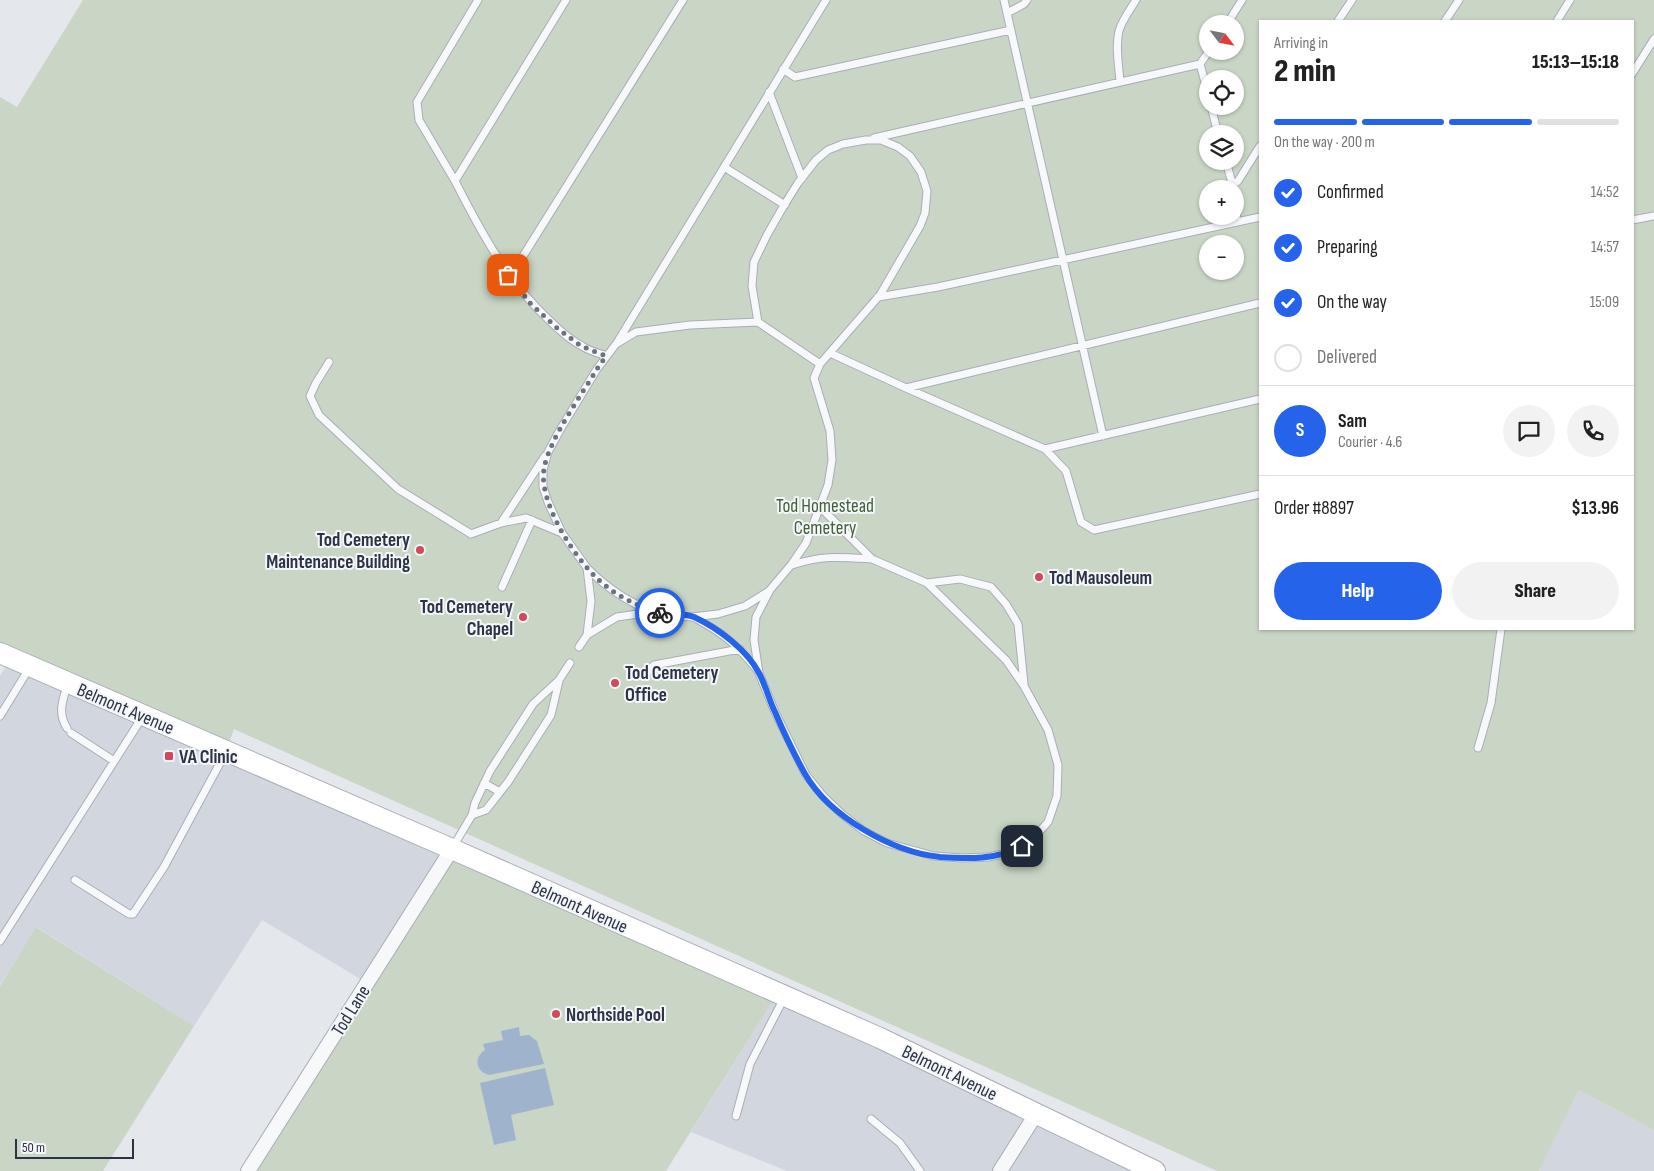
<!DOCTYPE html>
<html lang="en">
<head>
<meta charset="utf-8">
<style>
  :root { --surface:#fff; --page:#f2f2f2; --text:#222; --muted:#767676; --line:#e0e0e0; --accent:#2563eb }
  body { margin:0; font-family:"Sofia Sans Condensed",sans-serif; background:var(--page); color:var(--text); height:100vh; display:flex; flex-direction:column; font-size:19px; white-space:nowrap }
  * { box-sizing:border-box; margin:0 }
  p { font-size:16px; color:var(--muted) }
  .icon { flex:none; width:28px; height:28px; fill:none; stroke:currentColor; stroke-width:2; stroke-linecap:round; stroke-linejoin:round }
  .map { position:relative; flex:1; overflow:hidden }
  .side { position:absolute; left:1259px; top:20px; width:375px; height:610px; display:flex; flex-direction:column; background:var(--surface); border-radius:0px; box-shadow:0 1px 4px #0004 }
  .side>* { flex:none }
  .needle { width:32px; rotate:122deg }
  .tools { position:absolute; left:1199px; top:15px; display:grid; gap:10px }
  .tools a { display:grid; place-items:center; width:45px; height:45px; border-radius:50%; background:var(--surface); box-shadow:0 1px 4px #0004; font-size:25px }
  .scale { position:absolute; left:15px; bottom:12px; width:119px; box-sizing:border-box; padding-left:5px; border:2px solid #2b3445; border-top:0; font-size:14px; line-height:18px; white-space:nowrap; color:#2b3445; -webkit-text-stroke:4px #f4f6f9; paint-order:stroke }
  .pin { position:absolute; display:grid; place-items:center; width:42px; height:42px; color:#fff; margin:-21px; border-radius:10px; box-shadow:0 2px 8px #0006 }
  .courier { position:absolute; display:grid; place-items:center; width:50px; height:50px; margin:-25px; border:4px solid #2563eb; border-radius:50%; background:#fff; color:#222; box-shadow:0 1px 6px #0007 }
  .summary em { font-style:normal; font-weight:800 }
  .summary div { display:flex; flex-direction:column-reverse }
  .summary { display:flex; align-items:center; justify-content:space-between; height:85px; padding:0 15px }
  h1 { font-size:32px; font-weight:800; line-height:38px }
  .bar { display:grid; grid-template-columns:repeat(4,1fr); gap:8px 5px; align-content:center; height:60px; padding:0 15px }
  .bar i { height:6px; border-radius:4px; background:var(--line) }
  .bar .active { background:var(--accent) }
  .bar p { grid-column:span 4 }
  .line { display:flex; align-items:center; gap:12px; padding:0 15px; border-top:1px solid var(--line) }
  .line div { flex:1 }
  .round { display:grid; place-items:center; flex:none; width:52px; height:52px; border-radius:26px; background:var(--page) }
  ol { padding:0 15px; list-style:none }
  li { display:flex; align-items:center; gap:15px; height:55px }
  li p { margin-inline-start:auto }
  li .icon { padding:5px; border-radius:50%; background:var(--accent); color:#fff; stroke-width:4 }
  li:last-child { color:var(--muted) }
  li i { width:28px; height:28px; border:2px solid var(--line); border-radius:50% }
  .action { display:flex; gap:10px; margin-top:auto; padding:10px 15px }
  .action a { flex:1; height:58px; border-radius:30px; background:var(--accent); color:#fff; font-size:20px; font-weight:800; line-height:58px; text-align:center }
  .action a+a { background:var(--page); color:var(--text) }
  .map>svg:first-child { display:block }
</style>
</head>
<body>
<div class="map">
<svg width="1654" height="1171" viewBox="0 0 1654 1171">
  <rect width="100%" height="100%" fill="#e4e7ec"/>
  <path fill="#d2d6de" d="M11,658L452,849L367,983L262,920L194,1026L37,927L0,985V676Z
    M778,993L1155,1171H787L691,1132Z
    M1579,1090L1654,1130V1171H1539Z"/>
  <path fill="#c9d6c5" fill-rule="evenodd" d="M83,0H1654V1130L1579,1090L1539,1171H1217L234,729L226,752L0,653V97L17,107ZM1260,21H1632V629H1260ZM1208,24H1235V51H1208ZM1208,79H1235V106H1208ZM1208,134H1235V161H1208ZM1208,189H1235V216H1208ZM1208,244H1235V271H1208Z
    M452,849L778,993L666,1171H248Z
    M36,927L194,1026L103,1171H0V986Z"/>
  <path fill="#9fb4cc" d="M519,1027L520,1036L529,1035L537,1041L544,1064L489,1075C476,1072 473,1058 485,1050L483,1044L503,1040L501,1031Z
    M545,1068L554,1105L511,1115L516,1140L494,1145L480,1083Z"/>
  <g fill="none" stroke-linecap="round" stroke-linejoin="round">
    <g stroke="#a9aeb7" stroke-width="9">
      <path id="lane" d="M566,0L455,181C481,232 507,281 549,320C558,329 570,340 582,346C589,351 598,353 607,356
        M1004,0L1103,436
        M1007,13L1024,4L1027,0
        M1338,21L1352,0
        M1445,21L1459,0
        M1557,21L1570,0
        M1227,24L1242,0
        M1200,64L1208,93
        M783,69L795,77L1011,30
        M1632,74L1654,39
        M1120,82C1119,66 1115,47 1119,31C1122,20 1130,10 1136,0
        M769,92L802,178
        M1211,106L1218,134
        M874,138L1200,64L1209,51
        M1226,161L1233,187
        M724,167L785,205
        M455,181L419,120L417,102L478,0
        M1232,185L1238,181L1260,146
        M1235,198L1237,222
        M1632,220L1654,216
        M510,277L683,0
        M878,297L938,287L1260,217
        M618,341L826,0
        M830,353L906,388L1045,449L1066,471L1081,522L1094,530L1260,494
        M329,362L316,383L310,396L319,415L398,489L471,534L501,523L526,518L562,533
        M906,388L1260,303
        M1045,449L1260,399
        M501,523L545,456
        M792,565C823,555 840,557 872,559
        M587,568C607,588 628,603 655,612
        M927,583L960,579L991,587L1006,604L1018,624L1024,684
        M502,587L532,520
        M769,592L756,617L754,640L759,673L775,712L806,775L823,796L843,815L864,831L887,843L934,856L962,858L988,857L1013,852L1031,841L1048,822L1057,796L1058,765L1048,730L1024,686L1006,660L927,583L872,559L820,507
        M693,617C725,634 736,644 759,672
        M587,635L591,601L587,568L562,533L548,502L543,487V470L548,452L560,430L597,369L616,344L636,332L690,325L758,322L820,364
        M579,647L587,635L617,617L638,614H660L692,617L718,614L745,606L769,591L791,565L806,543L828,485L832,460L830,431L814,378L820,364L880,295L920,226L925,213L927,191L921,172L910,156L898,147L881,140H866L843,144L828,150L816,160L798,183L783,207L767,235L754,262L752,286L758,322
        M644,675L654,665L740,649
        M0,716L30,667
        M67,728C57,713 63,699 68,683
        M71,733L114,761
        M1478,748L1491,703L1501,629
        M484,783L500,792
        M472,815L486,810L508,782L551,715L559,681
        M453,847L472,815L475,803L490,771L533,704L559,680L570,663
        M75,880L129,914H133L164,867L226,752
        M0,941L143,716
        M736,1116L750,1064L785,996
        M871,1119L900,1143L920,1171"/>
    </g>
    <g stroke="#a9aeb7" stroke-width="16">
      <path id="street" d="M248,1171L452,849
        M1000,1171L1036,1114"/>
    </g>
    <g stroke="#a9aeb7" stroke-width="22">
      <path id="secondary" d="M0,653L452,849L880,1038L1155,1171"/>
    </g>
    <use href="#lane" stroke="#f7f8fa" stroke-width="7"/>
    <use href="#street" stroke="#f7f8fa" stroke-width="14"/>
    <use href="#secondary" stroke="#fff" stroke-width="20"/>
  </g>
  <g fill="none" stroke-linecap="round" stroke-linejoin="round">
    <path stroke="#6c737f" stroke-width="5" stroke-dasharray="0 9" d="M508,275L530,303L557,328L581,346L606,356L597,369C581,396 549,439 544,469C538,504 579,566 606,586C622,599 641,607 660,613"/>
    <path stroke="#2563eb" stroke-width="6" d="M660,613C670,615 684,613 694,617C718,628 747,650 759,673C766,686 769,700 775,712C784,733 794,754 805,774C830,817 892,852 940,857C967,859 998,860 1022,846"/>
  </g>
  <g fill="#d1495b" stroke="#f4f6f9" stroke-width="2">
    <circle cx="420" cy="550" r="5"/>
    <circle cx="1039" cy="577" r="5"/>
    <circle cx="523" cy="617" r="5"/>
    <circle cx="615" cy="683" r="5"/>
    <rect x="164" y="751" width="10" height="10" rx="2.5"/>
    <circle cx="556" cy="1014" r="5"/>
  </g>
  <g text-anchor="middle" stroke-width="4" stroke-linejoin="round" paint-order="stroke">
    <g font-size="19" fill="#3f6138" stroke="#f4f6f9">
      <text x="825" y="512">Tod Homestead<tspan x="825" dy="22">Cemetery</tspan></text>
    </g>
    <g font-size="19" font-weight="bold" fill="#2b3445" stroke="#f4f6f9" text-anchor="start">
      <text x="410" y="546" text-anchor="end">Tod Cemetery<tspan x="410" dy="22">Maintenance Building</tspan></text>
      <text x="1049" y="584">Tod Mausoleum</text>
      <text x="513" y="613" text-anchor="end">Tod Cemetery<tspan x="513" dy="22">Chapel</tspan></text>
      <text x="625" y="679">Tod Cemetery<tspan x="625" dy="22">Office</tspan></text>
      <text x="179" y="763">VA Clinic</text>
      <text x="566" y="1021">Northside Pool</text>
    </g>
    <g font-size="19" fill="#2b3445" stroke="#f4f6f9">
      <text transform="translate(126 708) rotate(23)" y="7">Belmont Avenue</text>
      <text transform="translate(580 906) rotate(24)" y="7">Belmont Avenue</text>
      <text transform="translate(350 1010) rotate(-58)" y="7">Tod Lane</text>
      <text transform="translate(950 1072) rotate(26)" y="7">Belmont Avenue</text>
    </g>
  </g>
</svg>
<div class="tools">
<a><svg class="needle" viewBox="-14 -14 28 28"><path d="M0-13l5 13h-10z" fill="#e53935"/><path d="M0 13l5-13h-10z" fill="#767676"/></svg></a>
<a><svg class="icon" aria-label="locate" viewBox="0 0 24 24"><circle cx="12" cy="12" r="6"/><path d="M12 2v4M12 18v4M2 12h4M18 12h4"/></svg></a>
<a><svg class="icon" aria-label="layers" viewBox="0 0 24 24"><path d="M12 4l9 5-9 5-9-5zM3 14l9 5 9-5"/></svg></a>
<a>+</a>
<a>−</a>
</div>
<div class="scale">50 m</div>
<div class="pin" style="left:508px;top:275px;background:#ea580c"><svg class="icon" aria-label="bag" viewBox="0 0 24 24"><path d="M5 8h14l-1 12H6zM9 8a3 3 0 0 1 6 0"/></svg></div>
<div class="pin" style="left:1022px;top:846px;background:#1f2937"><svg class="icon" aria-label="home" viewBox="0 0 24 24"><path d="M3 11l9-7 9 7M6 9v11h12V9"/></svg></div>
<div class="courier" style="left:660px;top:613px"><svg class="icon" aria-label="bike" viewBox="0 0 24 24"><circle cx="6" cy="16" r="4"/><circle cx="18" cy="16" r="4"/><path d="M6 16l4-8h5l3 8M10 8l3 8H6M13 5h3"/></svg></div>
<section class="side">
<div class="summary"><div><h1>2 min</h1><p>Arriving in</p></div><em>15:13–15:18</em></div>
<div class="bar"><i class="active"></i><i class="active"></i><i class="active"></i><i></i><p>On the way · 200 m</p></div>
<ol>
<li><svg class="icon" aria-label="check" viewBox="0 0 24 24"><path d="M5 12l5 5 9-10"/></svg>Confirmed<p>14:52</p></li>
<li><svg class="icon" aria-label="check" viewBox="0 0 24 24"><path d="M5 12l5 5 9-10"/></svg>Preparing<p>14:57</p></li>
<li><svg class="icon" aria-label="check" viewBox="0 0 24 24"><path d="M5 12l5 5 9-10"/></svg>On the way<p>15:09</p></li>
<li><i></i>Delivered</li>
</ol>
<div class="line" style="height:90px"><b class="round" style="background:var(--accent);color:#fff">S</b><div><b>Sam</b><p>Courier · 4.6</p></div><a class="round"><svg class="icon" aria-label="chat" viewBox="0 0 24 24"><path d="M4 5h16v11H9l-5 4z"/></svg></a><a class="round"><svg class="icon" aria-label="phone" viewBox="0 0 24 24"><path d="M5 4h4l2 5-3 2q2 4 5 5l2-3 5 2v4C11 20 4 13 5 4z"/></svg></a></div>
<div class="line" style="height:65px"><div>Order #8897</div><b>$13.96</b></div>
<div class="action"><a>Help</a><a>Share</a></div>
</section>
</div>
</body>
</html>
